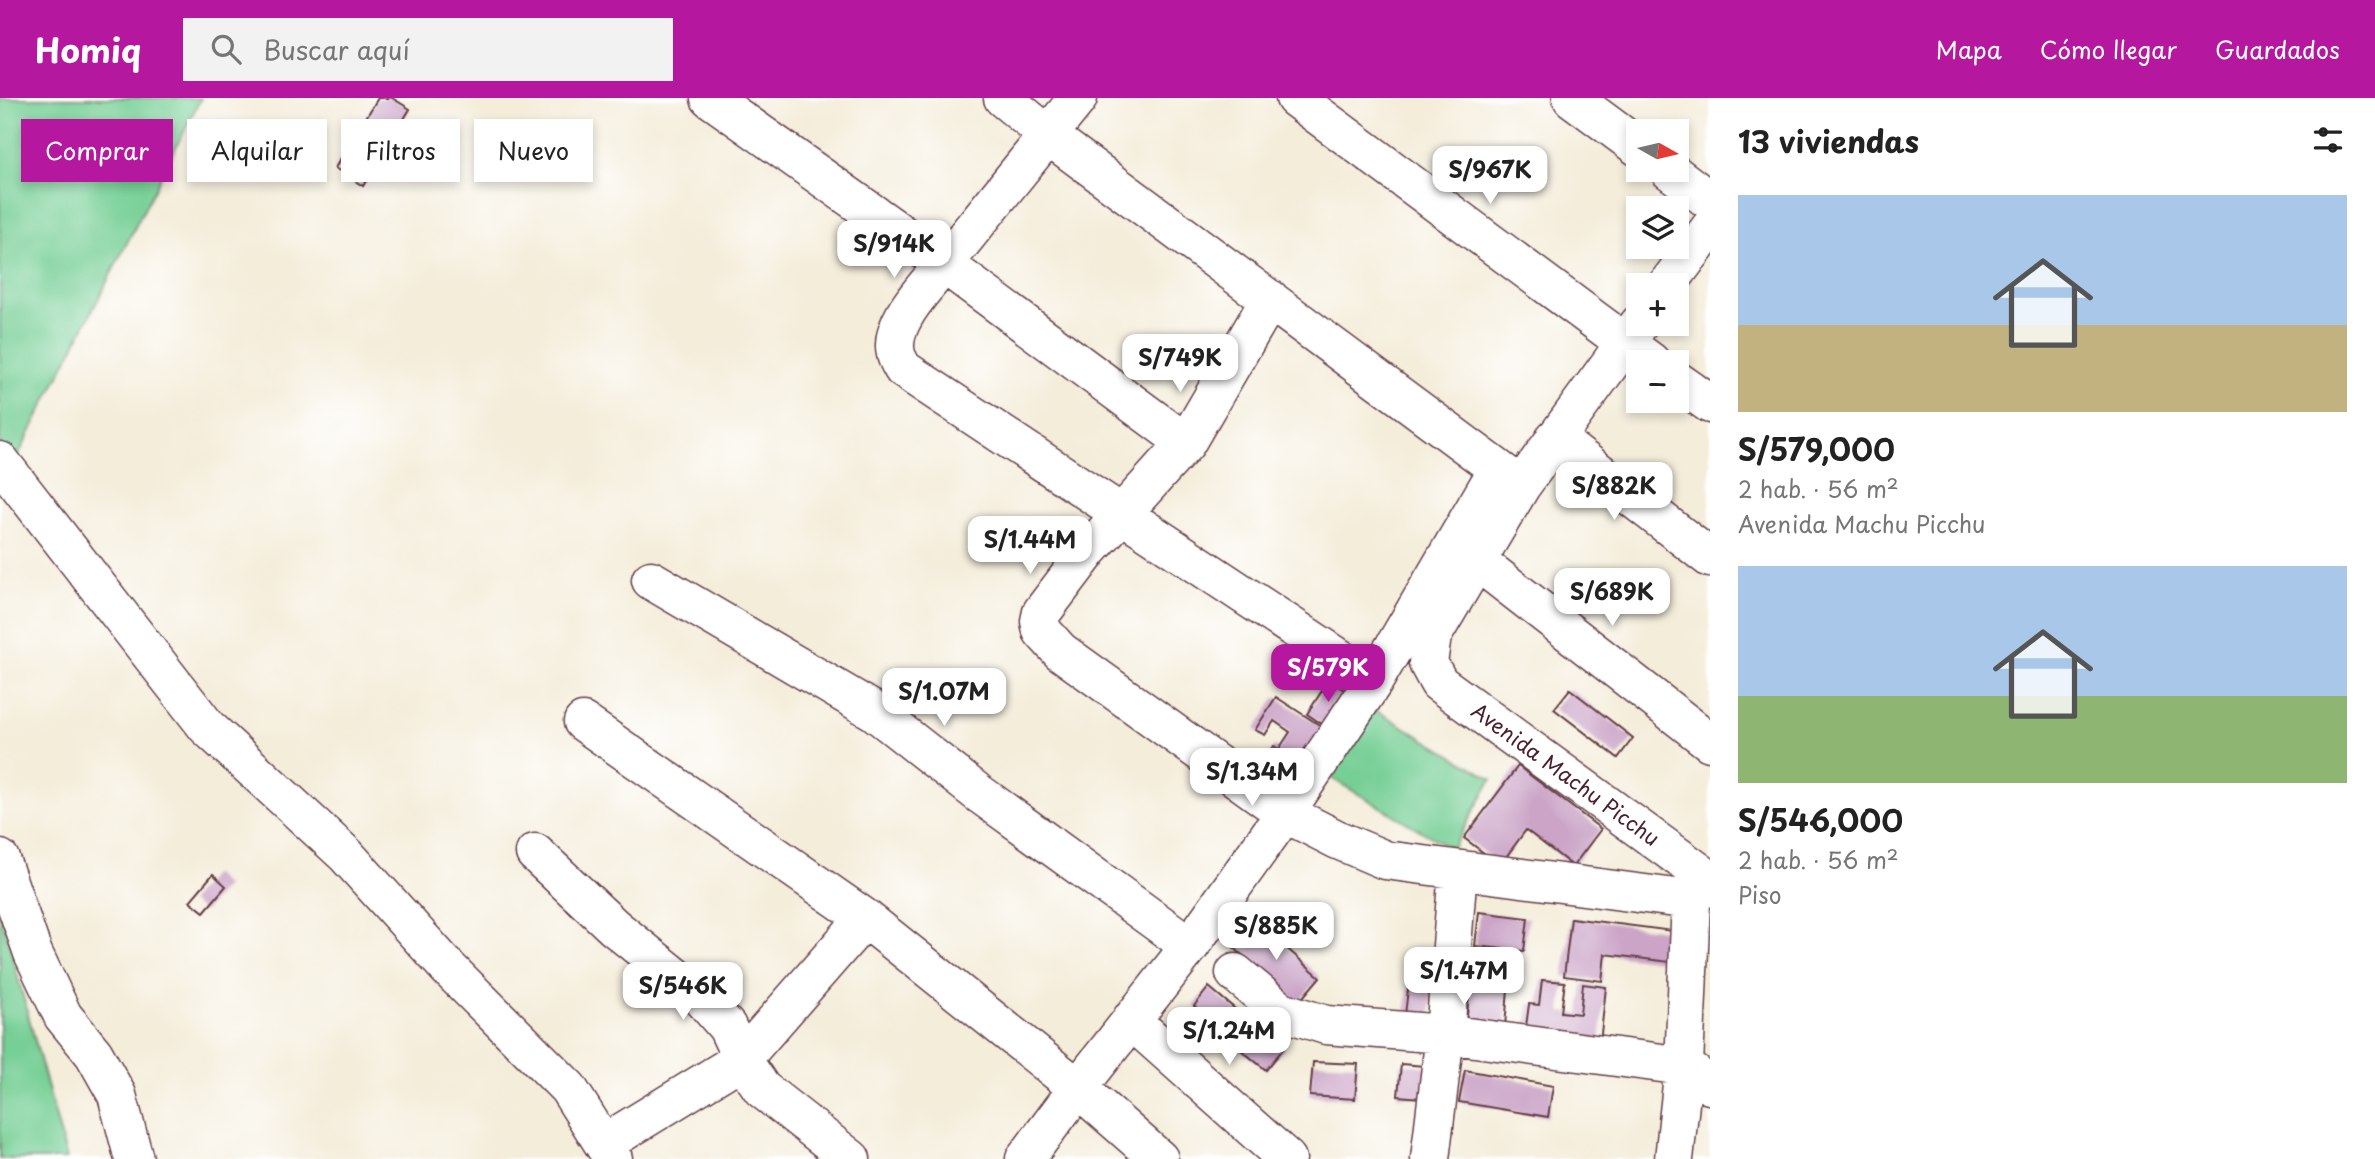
<!DOCTYPE html>
<html lang="es">
<meta charset="utf-8">
<style>
body{margin:0;font-family:"Playpen Sans",sans-serif;background:#f2f2f2;color:#222;height:100vh;display:flex;flex-direction:column;font-size:26px;white-space:nowrap}
*{box-sizing:border-box;margin:0}
p{font-size:23px;color:#767676}
.icon{flex:none;width:38px;height:38px;fill:none;stroke:currentColor;stroke-width:2;stroke-linecap:round;stroke-linejoin:round}
.map{position:relative;flex:1;overflow:hidden}
.drawer{display:flex;flex-direction:column;background:#fff;width:665px}
.drawer>*{flex:none}
.hud{position:absolute;left:21px;top:21px;width:665px;height:63px;display:flex;gap:14px}
.needle{width:46px;rotate:98deg}
.controls{position:absolute;left:1626px;top:21px;display:grid;gap:14px}
.controls a{display:grid;place-items:center;width:63px;height:63px;border-radius:0px;background:#fff;box-shadow:0 4px 10px #0003;font-size:35px}
.price{position:absolute;translate:-50% -60px;padding:0 16px;border-radius:14px;background:#fff;color:#222;font-size:23px;line-height:46px;filter:drop-shadow(0 2px 4px #0008)}
.price::after{content:'';position:absolute;left:50%;top:42px;width:21px;height:16px;margin-left:-10px;background:inherit;clip-path:polygon(0 0,100% 0,50% 100%)}
.price.selected{background:#b5179e;color:#fff}
ul{padding:0;list-style:none}
li{display:grid;align-content:center;gap:14px;height:371px;padding:0 28px}
li span{display:grid;place-items:center;height:217px;border-radius:0px;color:#555}
li>.icon{margin-inline-start:auto}
span .icon{width:126px;height:126px;fill:#fffc;stroke-width:1}
li b{font-size:30px}
h2{display:flex;justify-content:space-between;align-items:center;height:84px;padding:0 28px;font-size:30px}
.chip{padding:0 24px;border-radius:0px;background:#fff;box-shadow:0 4px 10px #0003;font-size:24px;line-height:63px}
.chip.selected{background:#b5179e;color:#fff}
header{display:flex;align-items:center;gap:42px;box-sizing:border-box;height:98px;padding:0 35px;background:#b5179e;color:#fff}
header strong{font-size:33px}
nav{display:flex;gap:38px;margin-inline-start:auto;font-size:24px}
.search{width:490px;height:63px;background:#f2f2f2;display:flex;align-items:center;gap:18px;box-sizing:border-box;padding:0 24px;border-radius:0px;color:#767676;font-size:26px}
main{display:flex;flex:1;min-height:0}
.map>svg:first-child{display:block}
.green{fill:#76cf95;stroke:#607760;stroke-width:2}
.building{fill:#cba4c7}
.lines{fill:none;stroke-linecap:round;stroke-linejoin:round}
.minor-casing{stroke:#643e45;stroke-width:41}
.minor{stroke:#fff;stroke-width:38}
.labels{text-anchor:middle;stroke-width:5;stroke-linejoin:round;paint-order:stroke}
.street-label{font-size:21px;fill:#4a1f2b;stroke:#fff}
</style>
<header>
<strong>Homiq</strong>
<div class="search"><svg class="icon" aria-label="search" viewBox="0 0 24 24"><circle cx="10" cy="10" r="6"/><path d="M15 15l6 6"/></svg>Buscar aquí</div>
<nav><a>Mapa</a><a>Cómo llegar</a><a>Guardados</a></nav>
</header>
<main>
<div class="map">
<svg width="1710" height="1061" viewBox="0 0 1710 1061">
<rect width="100%" height="100%" fill="#fff"/>
<filter id="ink" filterUnits="userSpaceOnUse"><feTurbulence type="fractalNoise" baseFrequency=".0143" numOctaves="2"/><feDisplacementMap in="SourceGraphic" scale="14" xChannelSelector="R" yChannelSelector="G"/><feConvolveMatrix kernelMatrix="1 2 1 2 8 2 1 2 1" color-interpolation-filters="sRGB"/></filter>
<filter id="wash" filterUnits="userSpaceOnUse"><feTurbulence type="fractalNoise" baseFrequency=".00686" numOctaves="4" result="noise"/><feDisplacementMap in="SourceGraphic" scale="28" xChannelSelector="R" yChannelSelector="G"/><feGaussianBlur stdDeviation="1.57" result="paint"/><feColorMatrix in="noise" values="0 0 0 0 0 0 0 0 0 0 0 0 0 0 0 0 0 1.4 0 .05"/><feComposite in="paint" operator="in"/></filter>
<g filter="url(#wash)">
<rect width="100%" height="100%" fill="#f4edda"/>
<path class="green" d="M0,0h201l-201,393z
M1372,610l120,71 -40,70 -121,-71z
M0,813l67,248h-67z"/>
<g id="blocks">
<path class="building" d="M378,0h14l18,11 -47,77 -28,-18z
M1329,582l21,14 -22,34 -21,-14z
M1570,591l63,49 -15,20 -64,-49z
M1276,599l51,33 -46,73 -22,-15 11,-18 -8,-5 12,-19 5,3 11,-17 -16,-11 -9,14 -10,-5z
M1518,668l83,63 -28,37 -47,-36 -26,35 -36,-27z
M213,776l13,12 -22,26 -14,-11z
M1479,814l49,6 -4,33 -49,-5z
M1571,820l110,14 -3,31 -73,-9 -3,27 -38,-5z
M1254,822l66,57 -22,26 -66,-57z
M1410,874l25,3 -5,43 -25,-3z
M1542,882l23,2 -4,30 19,2 3,-30 23,3 -6,56 -75,-9 4,-30 10,1z
M1470,888l38,3 -4,50 -39,-4z
M1209,889l32,27 -15,19 -32,-27z
M1247,921l37,29 -18,22 -36,-29z
M1313,964l45,2 -3,35 -45,-3z
M1401,966l35,3 -3,32 -35,-3z
M1465,972l88,16 -5,31 -89,-15z"/>
</g>
</g>
<g filter="url(#ink)">
<use href="#blocks" fill-opacity="0" stroke="#643e45" stroke-width="2"/>
<g class="lines">
<g class="minor-casing">
<path id="minor" d="M710,0l234,166 134,-166
M1003,0l46,38 468,347
M1295,0l356,264
M1572,0l66,49
M1669,72l41,31
M1667,187l43,-57
M1270,201l-84,144 -97,107 -47,62 -2,9 2,10 18,20 225,162 53,27 47,20 306,40
M1639,226l-118,162 -89,150 -4,27 11,20 271,197
M1676,282l34,24
M1555,340l155,120
M1186,345l-242,-179c-17,22 -56,59 -48,90 1,5 5,11 7,15l471,312
M0,363l207,266 139,128 102,113 120,120 45,71
M1477,463l233,181
M651,482l223,131 103,81 213,154
M583,624l282,196 213,170 81,71
M535,755l79,74 87,70 26,30 15,32 20,30 89,70
M0,761l33,94 30,63 31,38 23,41 17,64
M1235,875l46,38 45,14 119,9 239,32 26,19
M1131,922l156,139
M605,1045l137,-84 123,-141
M1025,1061l53,-71 112,-142 95,-133 89,-132 124,-212
M1430,1061l15,-125 13,-164
M1674,1061l10,-93 7,-166 17,-19"/>
</g>
<use href="#minor" class="minor"/>
</g>
</g>
<g class="labels">
<g class="street-label">
<text transform="translate(1565 677) rotate(36)" y="7">Avenida Machu Picchu</text>
</g>
</g>
</svg>
<div class="controls">
<a><svg class="needle" viewBox="-14 -14 28 28"><path d="M0-13l5 13h-10z" fill="#e53935"/><path d="M0 13l5-13h-10z" fill="#767676"/></svg></a>
<a><svg class="icon" aria-label="layers" viewBox="0 0 24 24"><path d="M12 4l9 5-9 5-9-5zM3 14l9 5 9-5"/></svg></a>
<a>+</a>
<a>−</a>
</div>
<b class="price" style="left:1490px;top:108px">S/967K</b>
<b class="price" style="left:894px;top:182px">S/914K</b>
<b class="price" style="left:1180px;top:296px">S/749K</b>
<b class="price" style="left:1614px;top:424px">S/882K</b>
<b class="price" style="left:1030px;top:478px">S/1.44M</b>
<b class="price" style="left:1612px;top:530px">S/689K</b>
<b class="price selected" style="left:1328px;top:606px">S/579K</b>
<b class="price" style="left:944px;top:630px">S/1.07M</b>
<b class="price" style="left:1252px;top:710px">S/1.34M</b>
<b class="price" style="left:1276px;top:864px">S/885K</b>
<b class="price" style="left:1464px;top:909px">S/1.47M</b>
<b class="price" style="left:683px;top:924px">S/546K</b>
<b class="price" style="left:1229px;top:969px">S/1.24M</b>
<div class="hud">
<a class="chip selected">Comprar</a>
<a class="chip">Alquilar</a>
<a class="chip">Filtros</a>
<a class="chip">Nuevo</a>
</div>
</div>
<section class="drawer">
<h2>13 viviendas<svg class="icon" aria-label="filters" viewBox="0 0 24 24"><path d="M4 7h16M4 17h16"/><circle cx="9" cy="7" r="2"/><circle cx="15" cy="17" r="2"/></svg></h2>
<ul>
<li><span style="background:linear-gradient(#a9c7e8 60%,#c2b280 0)"><svg class="icon" aria-label="home" viewBox="0 0 24 24"><path d="M3 11l9-7 9 7M6 9v11h12V9"/></svg></span><div><b>S/579,000</b><p>2 hab. · 56 m²</p><p>Avenida Machu Picchu</p></div></li>
<li><span style="background:linear-gradient(#a9c7e8 60%,#8fb573 0)"><svg class="icon" aria-label="home" viewBox="0 0 24 24"><path d="M3 11l9-7 9 7M6 9v11h12V9"/></svg></span><div><b>S/546,000</b><p>2 hab. · 56 m²</p><p>Piso</p></div></li>
</ul>
</section>
</main>
